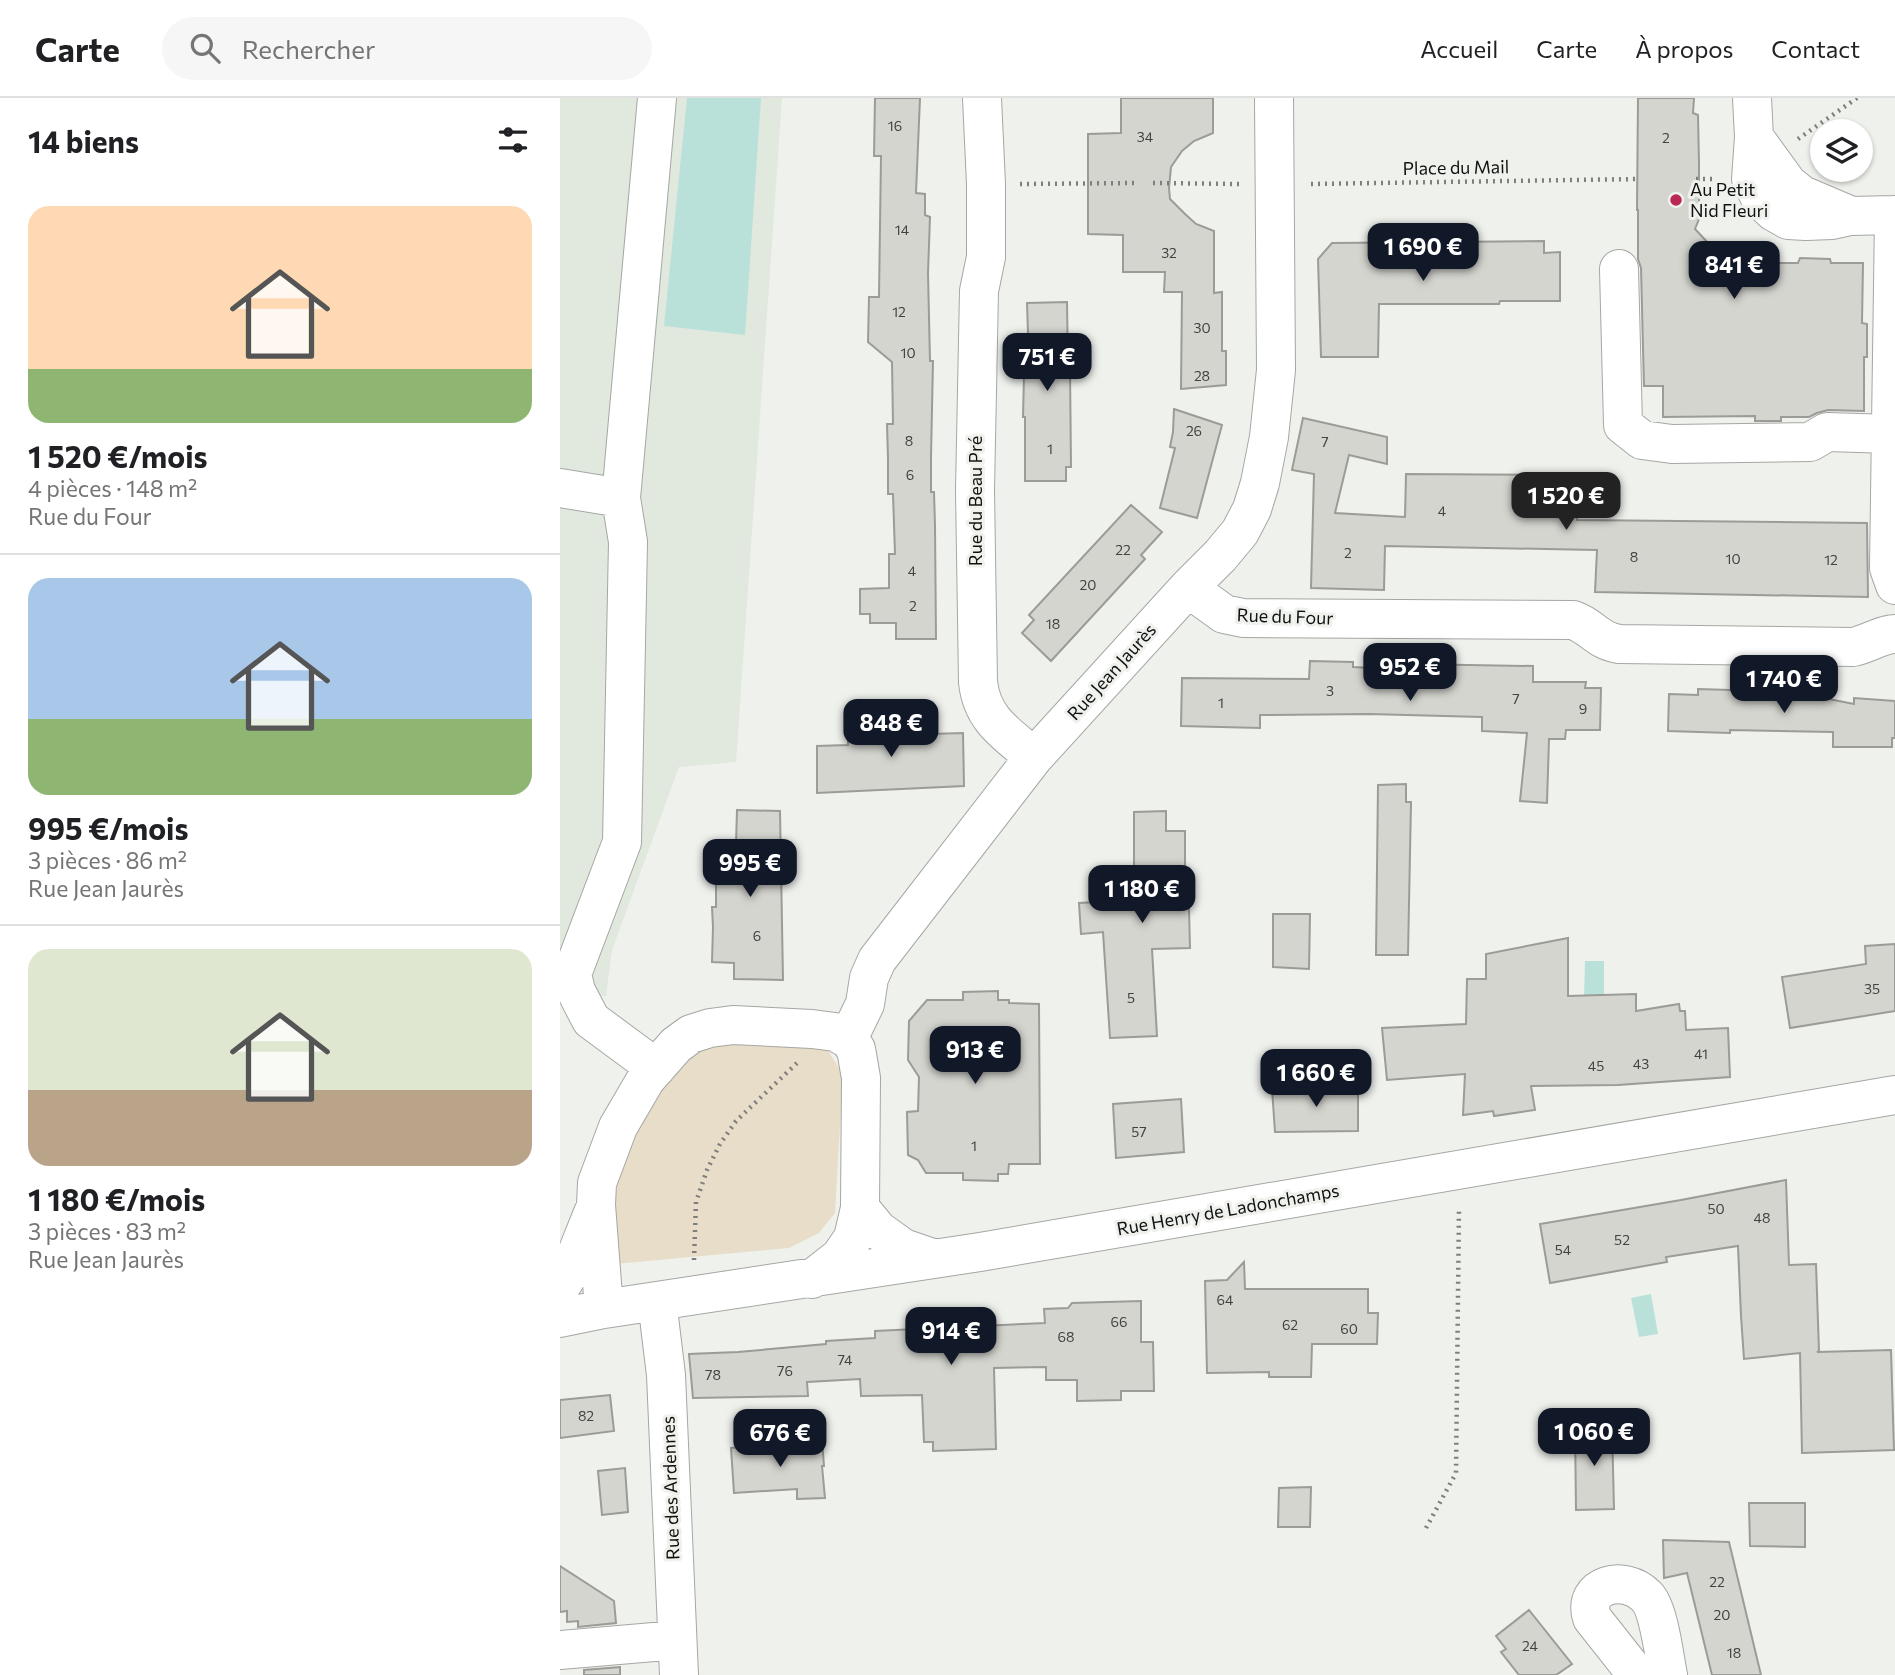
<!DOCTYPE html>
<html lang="fr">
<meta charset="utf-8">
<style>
body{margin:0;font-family:Commissioner,sans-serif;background:#f6f6f6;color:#202124;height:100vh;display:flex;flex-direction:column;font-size:26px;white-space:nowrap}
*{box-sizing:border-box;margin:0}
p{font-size:23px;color:#757577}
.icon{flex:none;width:38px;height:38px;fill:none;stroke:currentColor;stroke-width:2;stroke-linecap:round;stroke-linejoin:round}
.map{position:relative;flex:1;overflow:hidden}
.details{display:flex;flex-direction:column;background:#fff;width:560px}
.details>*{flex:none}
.controls{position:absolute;left:1250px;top:21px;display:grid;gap:14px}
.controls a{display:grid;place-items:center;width:63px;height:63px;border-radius:50%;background:#fff;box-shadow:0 2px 5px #0004;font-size:35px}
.price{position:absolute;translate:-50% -60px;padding:0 16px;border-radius:14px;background:#111827;color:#fff;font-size:23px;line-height:46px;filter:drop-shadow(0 2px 4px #0008)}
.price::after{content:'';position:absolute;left:50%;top:42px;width:21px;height:16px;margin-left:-10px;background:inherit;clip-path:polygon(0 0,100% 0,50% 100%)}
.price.selected{background:#222;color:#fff}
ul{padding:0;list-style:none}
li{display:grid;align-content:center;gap:14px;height:371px;padding:0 28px}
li+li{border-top:2px solid #e0e0e0}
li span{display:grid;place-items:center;height:217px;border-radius:21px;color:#555}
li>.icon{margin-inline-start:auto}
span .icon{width:126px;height:126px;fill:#fffc;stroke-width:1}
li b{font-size:30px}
h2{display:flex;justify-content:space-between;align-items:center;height:84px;padding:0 28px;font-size:30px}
header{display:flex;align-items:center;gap:42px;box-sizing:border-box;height:98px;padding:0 35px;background:#fff;border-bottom:2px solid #e0e0e0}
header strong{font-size:33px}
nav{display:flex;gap:38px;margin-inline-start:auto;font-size:24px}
.search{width:490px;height:63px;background:#f6f6f6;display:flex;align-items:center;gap:18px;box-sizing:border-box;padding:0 24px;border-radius:38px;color:#757577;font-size:26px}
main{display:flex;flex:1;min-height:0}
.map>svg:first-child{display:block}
.built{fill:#e1e8dd}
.green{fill:#e8ddc9}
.water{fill:#b9e1d9}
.building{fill:#d5d5d0;stroke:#9b9b97;stroke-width:2}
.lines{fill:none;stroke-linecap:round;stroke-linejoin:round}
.minor-casing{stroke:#a5a7a3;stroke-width:40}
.path{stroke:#7e7f7c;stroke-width:4.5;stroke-dasharray:2 5;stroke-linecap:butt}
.minor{stroke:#fff;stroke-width:38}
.poi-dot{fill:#b92953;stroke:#eff1ed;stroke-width:2.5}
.labels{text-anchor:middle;stroke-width:6;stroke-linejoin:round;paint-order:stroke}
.number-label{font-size:14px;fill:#424340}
.street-label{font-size:18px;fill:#111210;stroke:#eff1ed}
.poi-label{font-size:18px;fill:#111210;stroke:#eff1ed;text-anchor:start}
</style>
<header>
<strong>Carte</strong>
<div class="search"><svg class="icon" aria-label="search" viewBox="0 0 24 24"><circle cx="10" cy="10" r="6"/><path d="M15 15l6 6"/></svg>Rechercher</div>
<nav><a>Accueil</a><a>Carte</a><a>À propos</a><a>Contact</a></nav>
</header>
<main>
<section class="details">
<h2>14 biens<svg class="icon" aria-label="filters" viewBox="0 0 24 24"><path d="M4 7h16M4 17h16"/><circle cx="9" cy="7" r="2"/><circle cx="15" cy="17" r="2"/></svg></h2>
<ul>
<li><span style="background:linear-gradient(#ffd9b3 75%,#8fb573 0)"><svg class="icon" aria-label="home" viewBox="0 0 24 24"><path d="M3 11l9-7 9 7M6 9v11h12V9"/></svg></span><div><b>1 520 €/mois</b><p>4 pièces · 148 m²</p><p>Rue du Four</p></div></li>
<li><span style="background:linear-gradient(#a9c7e8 65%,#8fb573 0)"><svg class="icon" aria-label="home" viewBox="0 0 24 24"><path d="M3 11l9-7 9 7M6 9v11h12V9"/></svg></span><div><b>995 €/mois</b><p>3 pièces · 86 m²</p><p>Rue Jean Jaurès</p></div></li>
<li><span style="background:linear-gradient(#dfe7d0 65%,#b9a48a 0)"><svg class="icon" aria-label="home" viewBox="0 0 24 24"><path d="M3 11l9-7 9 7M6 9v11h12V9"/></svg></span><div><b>1 180 €/mois</b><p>3 pièces · 83 m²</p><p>Rue Jean Jaurès</p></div></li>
</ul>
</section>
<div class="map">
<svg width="1335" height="1577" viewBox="0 0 1335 1577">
<rect width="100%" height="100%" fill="#eff1ed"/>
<path class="built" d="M0,0h222l-46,664 -57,5 -67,183 -6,46 -46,-2z"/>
<path class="green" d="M152,944l111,1 20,31 -8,139 -16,20 -30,15 -174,16 -5,-93 44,-92z"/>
<path class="water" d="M127,0h74l-16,237 -81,-9z
M1025,863h19v39h-20z
M1091,1196l7,40 -19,3 -8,-39z"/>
<path class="building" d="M315,0h45l-4,95 9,1v21l5,2 -2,56 2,88h3l-2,96v35h3l1,33 1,114h-40v-16h-26v-9h-10v-25l29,-1v-34h6l-2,-60h-5v-36l-1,-34h6l-1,-62 -24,-20 1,-45h10l2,-141h-7z
M561,0h92v35l-19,8 -12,10 -11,16 -2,21 1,11 15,15 11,10 18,7v62l8,-1v59h4v34l-45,4 1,-97h-18l1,-20h-42v-37l-35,-1v-100l33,-1z
M1078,0h56l-1,15 5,2 1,48v56l-4,10 16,17 20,17h67l2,-5 30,1 1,4h32l-1,60 5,1v33h-3v54l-36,-1 -11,3 -8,4h-28v4h-26v-5l-92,1v-31h-19l-3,-118 -3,-9v-49h-1z
M984,143v12l16,-1v49h-60l-1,3h-120l-1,53h-57l-3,-98 14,-16z
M507,204l1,66h2l1,99h-5v14h-41v-64h-2l2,-83h3l-1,-31z
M614,311l48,16 -25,93 -37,-10 15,-60 -5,-1 3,-15z
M743,320l84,19v27l-38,-9 -14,58 70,4 1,-43 172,1 -1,45 290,3 1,74 -273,-5 2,-42 -51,-1 -161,-3 -1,44 -73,-2 3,-114 -22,-4z
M571,407l31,27 -21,23 4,4 -94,102 -29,-28 12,-13 -5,-5z
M750,563l43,1v5l57,3v-6l123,2v16h53l-1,6h16l-1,42h-34l-1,9h-16l-2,64 -27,-2 7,-68 -45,-2v-14l-113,-3 -109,1v13l-79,-2 1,-48 127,1z
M1171,586l36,2 1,6 31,1 55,11v-6l41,3v37h-3v9h-59v-15l-103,-2v3l-62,-2 1,-37 29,1v-6l33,1z
M302,623l68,1 -1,12 34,-1 1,53 -147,7v-47l31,-1v-20l14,-1z
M846,686v18h5l-3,153h-32l2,-170z
M177,712l43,1 3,169 -49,-1v-16l-22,-1 1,-35 -1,-20h4v-64l20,1z
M606,713v20h19v78h4l1,39 -38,1 5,87 -47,2 -7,-106 -22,2 -2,-31 55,-3v-88z
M713,816h37l-1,55 -36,-2z
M1008,840v58l68,-2v17l43,-7 1,7h5l1,19 42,-2 2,49 -112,8 -87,1 4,24 -41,6 -1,-5 -30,4 2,-41 -78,6 -5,-52 84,-4 1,-45h19v-25z
M1335,846v67l-105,17 -8,-51 84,-13 -1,-18z
M438,893v9h11v3l30,1 1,160h-31l-1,10h-10v7l-35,-1v-7h-37l-8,-13 -10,-5 -1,-43 11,-1 1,-34 -11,-17 1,-39 18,-21h36v-8z
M798,987v46l-83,1 -3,-43z
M621,1001l3,53 -68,6 -3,-54z
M1226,1082l3,85 27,-1 3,87 -2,1 74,-2 3,100 -92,3 -2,-100 -56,6 -3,-43 -3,-70 -72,11 1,5 -117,21 -10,-59 141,-24z
M684,1164l1,27h123v24h10l-1,31h-65l-1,33h-42v-5l-62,1 -2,-92 22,-1z
M581,1203v41h12l1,49h-33v9l-44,1v-21h-31v-13l-52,1 2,81 -63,2v-9h-9l-2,-47 -61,1 -1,-17 -53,3 1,14 -115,2 -4,-44 49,-2 88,-8v-3l49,-3v-7l170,-8 -1,-14 24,-1 4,-5z
M50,1297l4,36 -54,7v-38z
M1015,1329h37l2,82 -38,1z
M262,1342l2,26h-2l3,32 -28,1v-10l-63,4 -3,-45z
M65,1370l3,44 -26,3 -4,-44z
M751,1389l-1,40h-32l1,-39z
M1189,1405h56v44l-55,-1z
M1103,1442l66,2 32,133h-49l-25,-102 -23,5z
M0,1468l54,35 2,22 -38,4v-6l-11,1v-11l-7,1z
M969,1512l43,54 -16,11h-37l-18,-23 5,-3 -10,-13z
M60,1569v8h-36v-5z"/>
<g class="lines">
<g class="minor-casing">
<path id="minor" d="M422,0l4,86v73l-7,34 -4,199 3,192c4,38 29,52 56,75
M1192,0l2,39 -3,42 10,21 13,12 14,8 18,1 26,-1 18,-4 45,-1
M1194,39l34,47 14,11 47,20
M1334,117l-5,353 6,17
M1059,171l4,156 19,15 30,4 138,-2 17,-10 64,2
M0,390l61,10
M628,490l36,26 19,4 330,2c20,7 23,20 46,24l234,3c15,-3 29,-13 42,-13
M288,941l17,-35 4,-26 8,-18 157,-203 154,-169 32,-32 20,-24 12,-23 8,-26 9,-46 7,-67 -2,-272
M96,970l-65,-48 -15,-29 -4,-17 50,-132 6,-300 -7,-44 36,-400
M300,1110l18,22 25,18 29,10
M0,1190l9,-15 24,-60
M97,1203l9,74 13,300
M44,1211l-8,-104 1,-22 21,-56 28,-48 30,-34 15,-11 19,-6 23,-3 79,4 23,3 13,7 8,10 5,29 -1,130 -7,30 -13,19 -28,22
M0,1220l44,-9 376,-57 915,-157
M0,1552l117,-10
M1077,1577l-45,-57c-11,-34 33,-44 54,-22 13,12 18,60 22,79"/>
</g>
<path class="path" d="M1238,41l59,-41
M1136,81h20
M593,85l86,1
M460,86l115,-1
M751,86l326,-5
M134,1162l2,-58 11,-32 13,-26 16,-23 61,-58
M866,1430l30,-55 3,-266"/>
<use href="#minor" class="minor"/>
</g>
<circle class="poi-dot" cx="1116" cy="102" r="7"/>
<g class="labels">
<g class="number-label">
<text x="335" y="33">16</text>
<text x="585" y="44">34</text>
<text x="1106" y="45">2</text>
<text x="342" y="137">14</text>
<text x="609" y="160">32</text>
<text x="339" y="219">12</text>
<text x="642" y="235">30</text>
<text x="348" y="260">10</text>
<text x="642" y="283">28</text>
<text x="634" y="338">26</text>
<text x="349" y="348">8</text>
<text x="765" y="349">7</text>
<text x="490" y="356">1</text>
<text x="350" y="382">6</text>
<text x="882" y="418">4</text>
<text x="563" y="457">22</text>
<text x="788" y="460">2</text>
<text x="1074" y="464">8</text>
<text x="1173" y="466">10</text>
<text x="1271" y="467">12</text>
<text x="352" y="478">4</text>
<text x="528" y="492">20</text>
<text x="353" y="513">2</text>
<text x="493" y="531">18</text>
<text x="770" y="598">3</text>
<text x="956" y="606">7</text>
<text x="661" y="610">1</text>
<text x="1023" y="616">9</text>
<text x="197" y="843">6</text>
<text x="1312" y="896">35</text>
<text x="571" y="905">5</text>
<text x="1141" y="961">41</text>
<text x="1081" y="971">43</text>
<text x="1036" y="973">45</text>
<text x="579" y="1039">57</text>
<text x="414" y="1053">1</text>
<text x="1156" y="1116">50</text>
<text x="1202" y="1125">48</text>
<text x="1062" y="1147">52</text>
<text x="1003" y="1157">54</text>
<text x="665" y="1207">64</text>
<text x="559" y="1229">66</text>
<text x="730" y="1232">62</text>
<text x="789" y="1236">60</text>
<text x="506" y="1244">68</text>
<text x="285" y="1267">74</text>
<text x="225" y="1278">76</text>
<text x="153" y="1282">78</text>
<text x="26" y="1323">82</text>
<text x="1157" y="1489">22</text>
<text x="1162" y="1522">20</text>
<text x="970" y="1553">24</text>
<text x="1174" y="1560">18</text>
</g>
<g class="street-label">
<text transform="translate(896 70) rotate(-1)" y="6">Place du Mail</text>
<text transform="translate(416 403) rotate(-90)" y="6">Rue du Beau Pré</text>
<text transform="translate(725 519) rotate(2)" y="6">Rue du Four</text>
<text transform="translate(552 574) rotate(-48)" y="6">Rue Jean Jaurès</text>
<text transform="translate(668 1112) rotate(-10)" y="6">Rue Henry de Ladonchamps</text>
<text transform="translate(111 1390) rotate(-92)" y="6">Rue des Ardennes</text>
</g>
<g class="poi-label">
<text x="1130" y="98">Au Petit<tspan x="1130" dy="21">Nid Fleuri</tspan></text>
</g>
</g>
</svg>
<div class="controls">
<a><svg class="icon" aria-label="layers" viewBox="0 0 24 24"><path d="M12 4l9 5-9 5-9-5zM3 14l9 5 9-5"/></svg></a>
</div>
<b class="price" style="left:863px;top:185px">1 690 €</b>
<b class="price" style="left:1174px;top:203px">841 €</b>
<b class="price" style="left:487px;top:295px">751 €</b>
<b class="price selected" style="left:1006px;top:434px">1 520 €</b>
<b class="price" style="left:850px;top:605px">952 €</b>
<b class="price" style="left:1224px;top:617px">1 740 €</b>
<b class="price" style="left:331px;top:661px">848 €</b>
<b class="price" style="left:190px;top:801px">995 €</b>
<b class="price" style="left:582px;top:827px">1 180 €</b>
<b class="price" style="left:415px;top:988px">913 €</b>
<b class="price" style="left:756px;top:1011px">1 660 €</b>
<b class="price" style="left:391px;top:1269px">914 €</b>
<b class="price" style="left:1034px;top:1370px">1 060 €</b>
<b class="price" style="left:220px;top:1371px">676 €</b>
</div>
</main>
